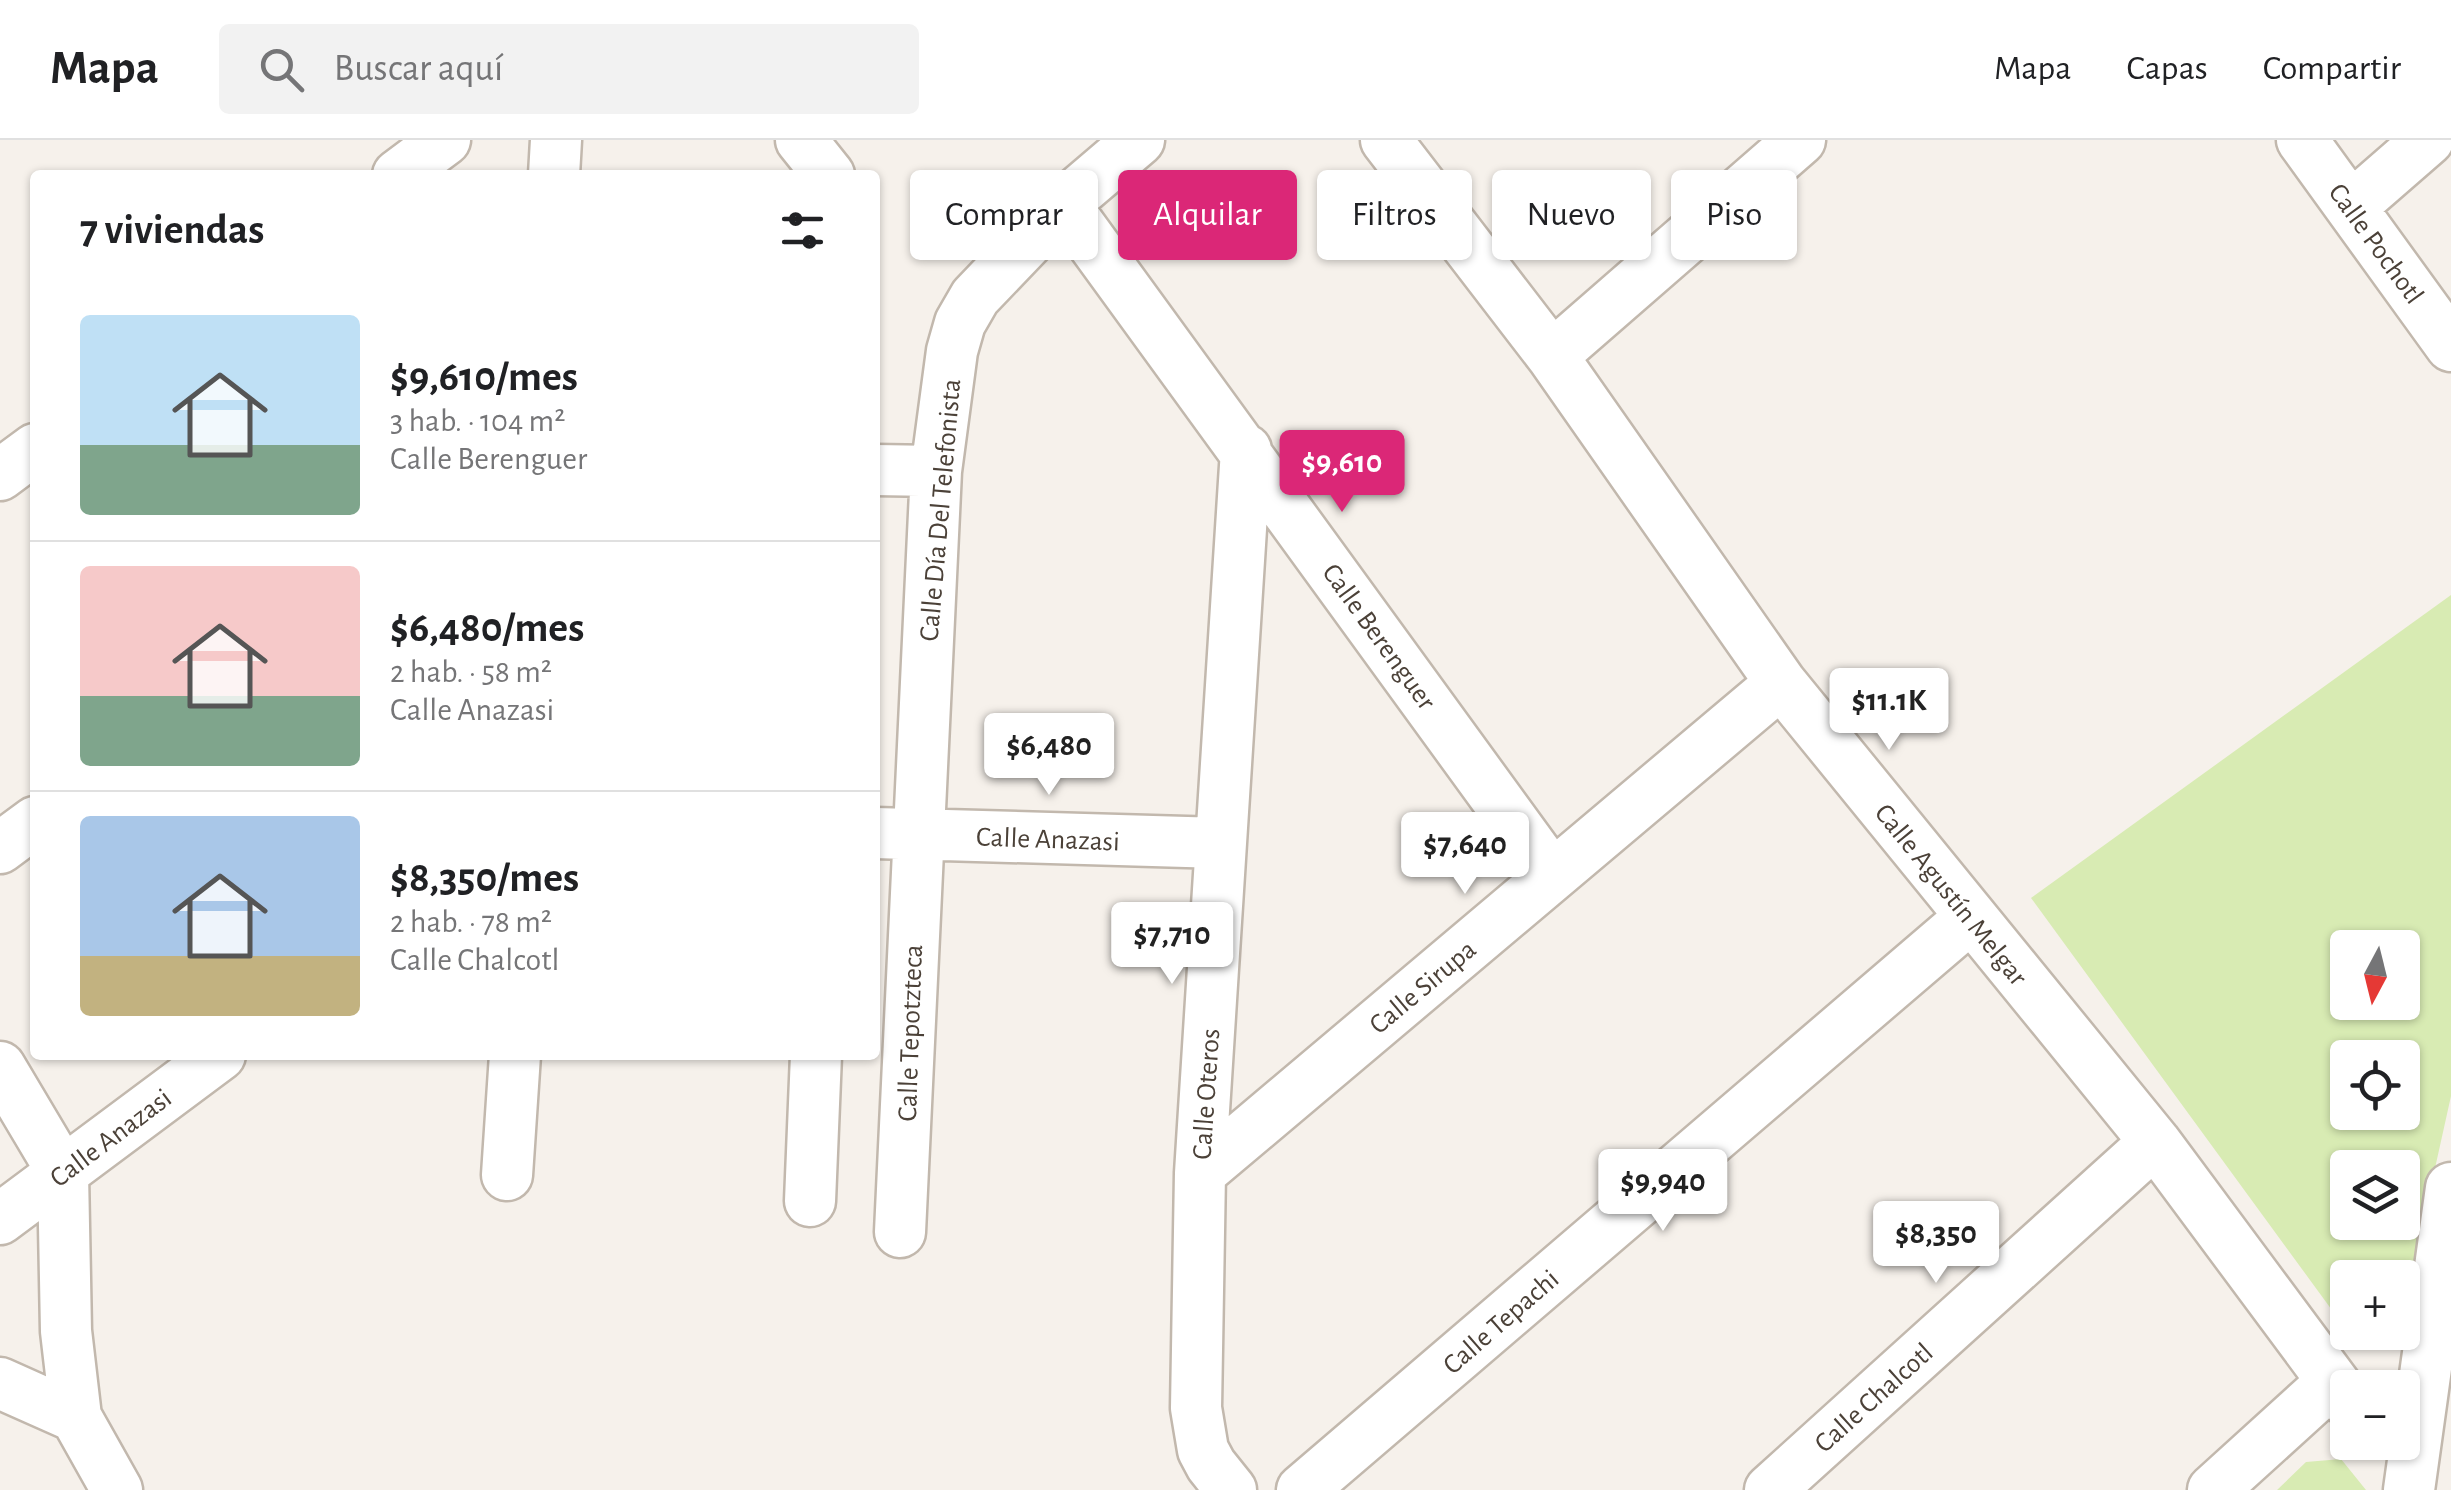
<!DOCTYPE html>
<html lang="es">
<meta charset="utf-8">
<style>
body{margin:0;font-family:"Alegreya Sans",sans-serif;background:#f2f2f2;color:#202124;height:100vh;display:flex;flex-direction:column;font-size:38px;white-space:nowrap}
*{box-sizing:border-box;margin:0}
p{font-size:32px;color:#757577}
.icon{flex:none;width:55px;height:55px;fill:none;stroke:currentColor;stroke-width:2;stroke-linecap:round;stroke-linejoin:round}
.map{position:relative;flex:1;overflow:hidden}
.details{position:absolute;left:30px;top:30px;width:850px;height:890px;display:flex;flex-direction:column;background:#fff;border-radius:10px;box-shadow:0 2px 8px #0004}
.details>*{flex:none}
.guide{position:absolute;left:910px;top:30px;width:950px;height:90px;display:flex;gap:20px}
.needle{width:65px;rotate:187deg}
.controls{position:absolute;left:2330px;top:790px;display:grid;gap:20px}
.controls a{display:grid;place-items:center;width:90px;height:90px;border-radius:10px;background:#fff;box-shadow:0 2px 8px #0004;font-size:50px}
.price{position:absolute;translate:-50% -85px;padding:0 22px;border-radius:10px;background:#fff;color:#222;font-size:32px;line-height:65px;filter:drop-shadow(0 2px 5px #0008)}
.price::after{content:'';position:absolute;left:50%;top:60px;width:30px;height:22px;margin-left:-15px;background:inherit;clip-path:polygon(0 0,100% 0,50% 100%)}
.price.on{background:#db2777;color:#fff}
ul{padding:0;list-style:none}
li{display:flex;align-items:center;gap:30px;height:250px;padding:0 50px}
li+li{border-top:2px solid #e0e0e0}
li span{display:grid;place-items:center;flex:none;width:280px;height:200px;border-radius:10px;color:#555}
li>.icon{margin-inline-start:auto}
span .icon{width:120px;height:120px;fill:#fffc;stroke-width:1}
li b{font-size:42px}
h2{display:flex;justify-content:space-between;align-items:center;height:120px;padding:0 50px;font-size:42px}
.pill{padding:0 35px;border-radius:10px;background:#fff;box-shadow:0 2px 8px #0004;font-size:35px;line-height:90px}
.pill.on{background:#db2777;color:#fff}
header{display:flex;align-items:center;gap:60px;box-sizing:border-box;height:140px;padding:0 50px;background:#fff;border-bottom:2px solid #e0e0e0}
header strong{font-size:48px}
nav{display:flex;gap:55px;margin-inline-start:auto;font-size:35px}
.search{width:700px;height:90px;background:#f2f2f2;display:flex;align-items:center;gap:25px;box-sizing:border-box;padding:0 35px;border-radius:10px;color:#757577;font-size:38px}
.map>svg:first-child{display:block}
.green{fill:#d8ebb3;fill-rule:evenodd}
.lines{fill:none;stroke-linecap:round;stroke-linejoin:round}
.minor-casing{stroke:#c2b8ad;stroke-width:55}
.minor{stroke:#fff;stroke-width:50}
.labels{text-anchor:middle;stroke-width:9;stroke-linejoin:round;paint-order:stroke}
.street-label{font-size:28px;fill:#4b4138;stroke:#fff}
</style>
<header>
<strong>Mapa</strong>
<div class="search"><svg class="icon" aria-label="search" viewBox="0 0 24 24"><circle cx="10" cy="10" r="6"/><path d="M15 15l6 6"/></svg>Buscar aquí</div>
<nav><a>Mapa</a><a>Capas</a><a>Compartir</a></nav>
</header>
<div class="map">
<svg width="2451" height="1350" viewBox="0 0 2451 1350">
<rect width="100%" height="100%" fill="#f6f1eb"/>
<path class="green" d="M2451,455v501l-39,176 -9,8 -1,-2h-54l-3,50 -314,-430zM2348,808h54v54h-54zM2348,918h54v54h-54zM2348,1028h54v54h-54z
M2341,1319l25,31h-89l29,-28z"/>
<g class="lines">
<g class="minor-casing">
<path id="minor" d="M801,0l28,35
M1386,0l166,216 229,327 374,459 193,260
M2302,0l149,206
M398,35l47,-35
M554,35l2,-35
M1064,64l488,671
M2351,67l77,-67
M1552,216l248,-216
M875,330l61,1
M0,335l35,-26
M875,693l346,10
M0,708l35,-26
M0,927l63,106 3,158 10,86
M1200,1033l581,-490
M507,1035l8,-120
M810,1061l6,-146
M0,1079l220,-164
M900,1092l36,-761 16,-120 8,-28 15,-26 89,-93 75,-64
M0,1243l76,34 41,73
M1231,1350l-20,-25 -8,-15 -7,-42 4,-235 46,-723
M1302,1350l669,-573
M1770,1350l385,-348
M2213,1350l119,-108
M2409,1350l42,-302"/>
</g>
<use href="#minor" class="minor"/>
</g>
<g class="labels">
<g class="street-label">
<text transform="translate(2377 103) rotate(54)" y="10">Calle Pochotl</text>
<text transform="translate(939 370) rotate(-85)" y="10">Calle Día Del Telefonista</text>
<text transform="translate(1380 496) rotate(54)" y="10">Calle Berenguer</text>
<text transform="translate(1048 698) rotate(2)" y="10">Calle Anazasi</text>
<text transform="translate(1952 754) rotate(51)" y="10">Calle Agustín Melgar</text>
<text transform="translate(1422 846) rotate(-40)" y="10">Calle Sirupa</text>
<text transform="translate(909 893) rotate(-88)" y="10">Calle Tepotzteca</text>
<text transform="translate(1205 954) rotate(-86)" y="10">Calle Oteros</text>
<text transform="translate(110 997) rotate(-37)" y="10">Calle Anazasi</text>
<text transform="translate(1500 1181) rotate(-41)" y="10">Calle Tepachi</text>
<text transform="translate(1873 1257) rotate(-42)" y="10">Calle Chalcotl</text>
</g>
</g>
</svg>
<div class="controls">
<a><svg class="needle" viewBox="-14 -14 28 28"><path d="M0-13l5 13h-10z" fill="#e53935"/><path d="M0 13l5-13h-10z" fill="#757577"/></svg></a>
<a><svg class="icon" aria-label="locate" viewBox="0 0 24 24"><circle cx="12" cy="12" r="6"/><path d="M12 2v4M12 18v4M2 12h4M18 12h4"/></svg></a>
<a><svg class="icon" aria-label="layers" viewBox="0 0 24 24"><path d="M12 4l9 5-9 5-9-5zM3 14l9 5 9-5"/></svg></a>
<a>+</a>
<a>−</a>
</div>
<b class="price on" style="left:1342px;top:375px">$9,610</b>
<b class="price" style="left:1889px;top:613px">$11.1K</b>
<b class="price" style="left:1049px;top:658px">$6,480</b>
<b class="price" style="left:1465px;top:757px">$7,640</b>
<b class="price" style="left:1172px;top:847px">$7,710</b>
<b class="price" style="left:1663px;top:1094px">$9,940</b>
<b class="price" style="left:1936px;top:1146px">$8,350</b>
<div class="guide">
<a class="pill">Comprar</a>
<a class="pill on">Alquilar</a>
<a class="pill">Filtros</a>
<a class="pill">Nuevo</a>
<a class="pill">Piso</a>
</div>
<section class="details">
<h2>7 viviendas<svg class="icon" aria-label="filters" viewBox="0 0 24 24"><path d="M4 7h16M4 17h16"/><circle cx="9" cy="7" r="2"/><circle cx="15" cy="17" r="2"/></svg></h2>
<ul>
<li><span style="background:linear-gradient(#bfe0f5 65%,#7fa58c 0)"><svg class="icon" aria-label="home" viewBox="0 0 24 24"><path d="M3 11l9-7 9 7M6 9v11h12V9"/></svg></span><div><b>$9,610/mes</b><p>3 hab. · 104 m²</p><p>Calle Berenguer</p></div></li>
<li><span style="background:linear-gradient(#f6c9c9 65%,#7fa58c 0)"><svg class="icon" aria-label="home" viewBox="0 0 24 24"><path d="M3 11l9-7 9 7M6 9v11h12V9"/></svg></span><div><b>$6,480/mes</b><p>2 hab. · 58 m²</p><p>Calle Anazasi</p></div></li>
<li><span style="background:linear-gradient(#a9c7e8 70%,#c2b280 0)"><svg class="icon" aria-label="home" viewBox="0 0 24 24"><path d="M3 11l9-7 9 7M6 9v11h12V9"/></svg></span><div><b>$8,350/mes</b><p>2 hab. · 78 m²</p><p>Calle Chalcotl</p></div></li>
</ul>
</section>
</div>
